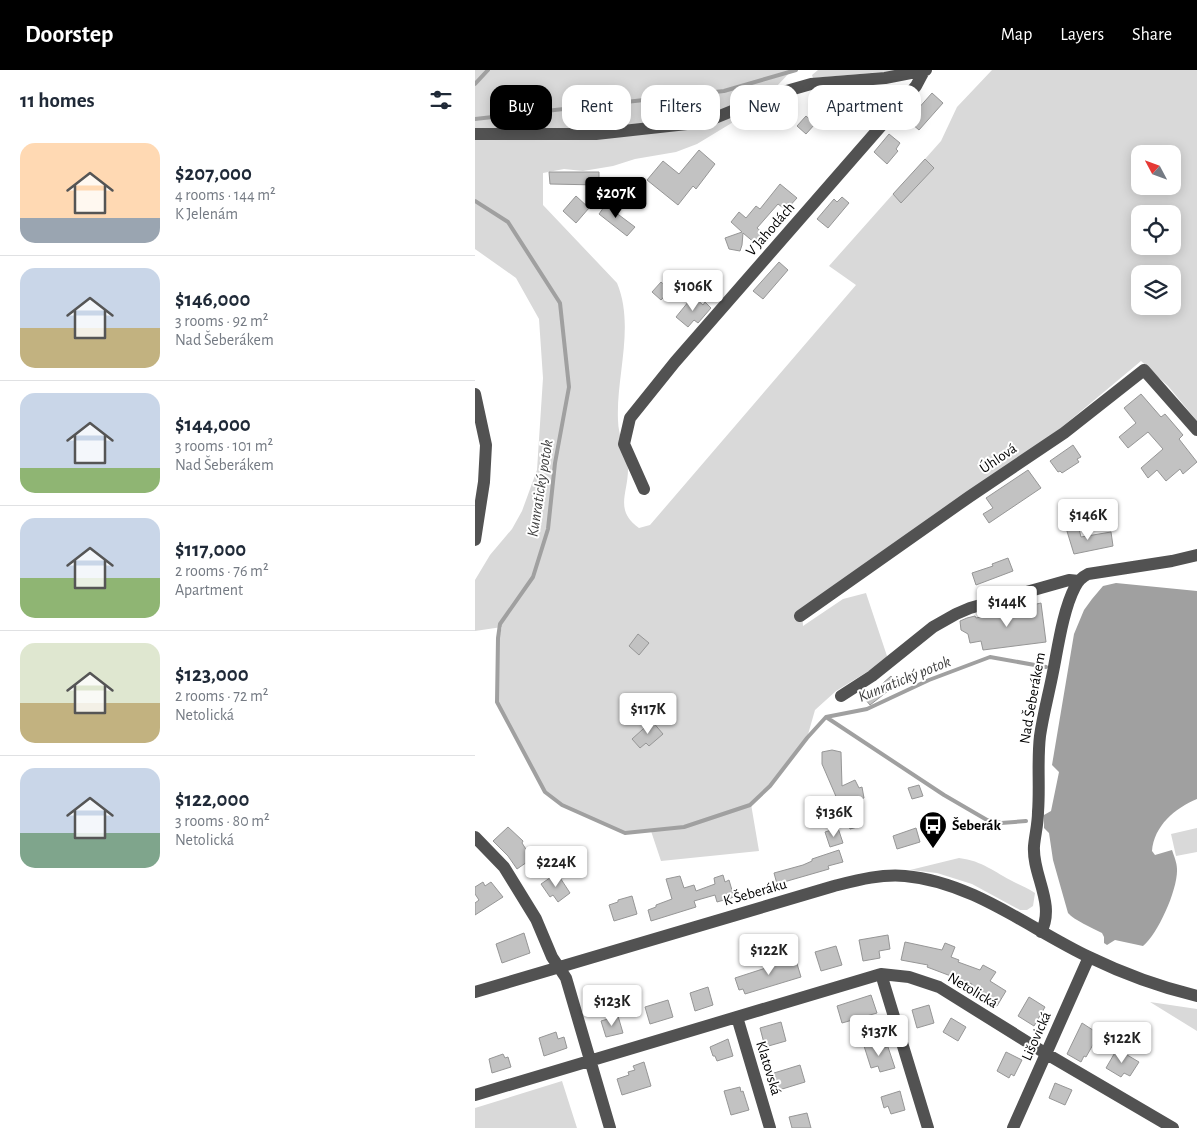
<!DOCTYPE html>
<meta charset="utf-8">
<style>
body{margin:0;font-family:"Alegreya Sans",sans-serif;background:#f6f6f7;color:#1f2937;height:100vh;display:flex;flex-direction:column;font-size:19px;white-space:nowrap}
*{box-sizing:border-box;margin:0}
p{font-size:16px;color:#747a83}
.icon{flex:none;width:28px;height:28px;fill:none;stroke:currentColor;stroke-width:2;stroke-linecap:round;stroke-linejoin:round}
.map{position:relative;flex:1;overflow:hidden}
.side{display:flex;flex-direction:column;background:#fff;width:475px}
.side>*{flex:none}
.guide{position:absolute;left:15px;top:15px;width:475px;height:45px;display:flex;gap:10px}
.needle{width:32px;rotate:311deg}
.controls{position:absolute;left:656px;top:75px;display:grid;gap:10px}
.controls a{display:grid;place-items:center;width:50px;height:50px;border-radius:10px;background:#fff;box-shadow:0 2px 12px #0003;font-size:25px}
.price{position:absolute;translate:-50% -42px;padding:0 11px;border-radius:5px;background:#fff;color:#222;font-size:16px;line-height:32px;filter:drop-shadow(0 1px 2px #0008)}
.price::after{content:'';position:absolute;left:50%;top:30px;width:15px;height:11px;margin-left:-8px;background:inherit;clip-path:polygon(0 0,100% 0,50% 100%)}
.price.active{background:#000;color:#fff}
ul{padding:0;list-style:none}
li{display:flex;align-items:center;gap:15px;height:125px;padding:0 20px}
li+li{border-top:1px solid #e0e1e3}
li span{display:grid;place-items:center;flex:none;width:140px;height:100px;border-radius:15px;color:#555}
li>.icon{margin-inline-start:auto}
span .icon{width:60px;height:60px;fill:#fffc;stroke-width:1}
li b{font-size:21px}
h2{display:flex;justify-content:space-between;align-items:center;height:60px;padding:0 20px;font-size:21px}
.chip{padding:0 18px;border-radius:15px;background:#fff;box-shadow:0 2px 12px #0003;font-size:18px;line-height:45px}
.chip.active{background:#000;color:#fff}
header{display:flex;align-items:center;gap:30px;box-sizing:border-box;height:70px;padding:0 25px;background:#000;color:#fff}
header strong{font-size:24px}
nav{display:flex;gap:28px;margin-inline-start:auto;font-size:18px}
main{display:flex;flex:1;min-height:0}
.map>svg:first-child{display:block}
.green{fill:#d9d9d9;fill-rule:evenodd}
.water{fill:#a0a0a0}
.lines{fill:none;stroke-linecap:round;stroke-linejoin:round}
.stream{stroke:#a0a0a0;stroke-width:4}
.building{fill:#c2c2c2;stroke:#969696}
.minor{stroke:#525252;stroke-width:12}
.labels{text-anchor:middle;stroke-width:4;stroke-linejoin:round;paint-order:stroke}
.street-label{font-size:15px;fill:#000;stroke:#fff}
.poi-label{font-size:15px;font-weight:bold;fill:#000;stroke:#fff;text-anchor:start}
.water-label{font-size:16px;font-style:italic;fill:#414141;stroke:#fff}
</style>
<header>
<strong>Doorstep</strong>
<nav><a>Map</a><a>Layers</a><a>Share</a></nav>
</header>
<main>
<section class="side">
<h2>11 homes<svg class="icon" aria-label="filters" viewBox="0 0 24 24"><path d="M4 7h16M4 17h16"/><circle cx="9" cy="7" r="2"/><circle cx="15" cy="17" r="2"/></svg></h2>
<ul>
<li><span style="background:linear-gradient(#ffd9b3 75%,#9aa5b1 0)"><svg class="icon" aria-label="home" viewBox="0 0 24 24"><path d="M3 11l9-7 9 7M6 9v11h12V9"/></svg></span><div><b>$207,000</b><p>4 rooms · 144 m²</p><p>K Jelenám</p></div></li>
<li><span style="background:linear-gradient(#c9d6e8 60%,#c2b280 0)"><svg class="icon" aria-label="home" viewBox="0 0 24 24"><path d="M3 11l9-7 9 7M6 9v11h12V9"/></svg></span><div><b>$146,000</b><p>3 rooms · 92 m²</p><p>Nad Šeberákem</p></div></li>
<li><span style="background:linear-gradient(#c9d6e8 75%,#8fb573 0)"><svg class="icon" aria-label="home" viewBox="0 0 24 24"><path d="M3 11l9-7 9 7M6 9v11h12V9"/></svg></span><div><b>$144,000</b><p>3 rooms · 101 m²</p><p>Nad Šeberákem</p></div></li>
<li><span style="background:linear-gradient(#c9d6e8 60%,#8fb573 0)"><svg class="icon" aria-label="home" viewBox="0 0 24 24"><path d="M3 11l9-7 9 7M6 9v11h12V9"/></svg></span><div><b>$117,000</b><p>2 rooms · 76 m²</p><p>Apartment</p></div></li>
<li><span style="background:linear-gradient(#dfe7d0 60%,#c2b280 0)"><svg class="icon" aria-label="home" viewBox="0 0 24 24"><path d="M3 11l9-7 9 7M6 9v11h12V9"/></svg></span><div><b>$123,000</b><p>2 rooms · 72 m²</p><p>Netolická</p></div></li>
<li><span style="background:linear-gradient(#c9d6e8 65%,#7fa58c 0)"><svg class="icon" aria-label="home" viewBox="0 0 24 24"><path d="M3 11l9-7 9 7M6 9v11h12V9"/></svg></span><div><b>$122,000</b><p>3 rooms · 80 m²</p><p>Netolická</p></div></li>
</ul>
</section>
<div class="map">
<svg width="722" height="1058" viewBox="0 0 722 1058">
<rect width="100%" height="100%" fill="#fff"/>
<path class="green" d="M0,0h317l-32,34 -25,17 -38,23 -21,8 -41,7 -22,7 -30,5 -19,-2 -21,4v32l74,78c18,43 -1,93 1,137 0,16 9,33 10,49 0,25 -14,41 11,59l11,-3 206,-240 -27,-19 64,-72 8,8 33,-34 -9,-9 16,-18 16,-34 35,-37h205v351l-29,-35 -27,-25 -85,71 -254,178 1,16 40,-27 23,-6 22,66 -52,32 -21,19 -8,28 -37,48 -19,18 8,47 -98,10 -10,-30 -23,2 -66,-28 -17,-13 -48,-90 1,-61 4,-14 -27,4v-51l15,-25 22,-26 10,-18 15,-41 6,-92 -4,-59 -23,-41 -41,-29zM665,84h33v32h-33zM665,144h33v32h-33zM665,204h33v32h-33z
M343,0h87l-92,8 -1,-3z
M722,758v24l-21,4 -5,-22z
M484,788c24,3 35,14 55,24 7,4 14,6 21,11l-2,13 -6,4h-7l-48,-26 -35,-11 -27,-3z
M675,932l47,7v22z
M87,1011l15,47h-102v-20z"/>
<path class="water" d="M641,513l81,8v208c-22,9 -43,27 -45,52l3,4 17,-5c2,6 5,13 5,19 1,20 -19,65 -34,77l-28,-6 -8,5 -3,-2v-6l-2,-4c-10,-5 -28,-13 -34,-20l-15,-53 -4,-27 -5,-5v-13l7,-4 8,-39 -7,-7 22,-131 10,-24 8,-11 11,-13z"/>
<g class="lines">
<path class="stream" d="M0,14l13,-14
M0,49l249,-28 72,-21
M0,131l33,21 52,81 9,84 -14,76 -7,66 -15,48 -33,47 -2,14 -1,64 48,90 17,13 63,28 59,-6 66,-22 20,-19 37,-48 19,-21 41,-8 62,-29 61,-23 56,10
M351,647l118,78 43,25 14,3 25,-2"/>
</g>
<path class="building" d="M457,23l11,10 -24,27 -14,-12 10,-10 2,2z
M331,46l9,8 -9,10 -9,-8z
M414,64l11,9 -4,6 2,2 -11,13 -13,-12z
M224,80l16,14 -19,25 -3,-3 -15,19 -31,-25 16,-19 16,13z
M450,89l9,9 -33,35 -8,-9z
M74,102h50v13l-49,-1z
M305,114l17,14 -11,12 -8,-6 -21,24 7,6 -8,10 -13,-11 -1,12 -2,6 -11,-2 -4,-11 17,-6 -11,-10 8,-10 7,6 10,-12 4,3z
M101,126l13,12 -13,15 -13,-12z
M367,127l7,6 -21,25 -11,-9 17,-20 3,3z
M134,130l9,7 -3,5 20,15 -8,9 -28,-22z
M304,192l9,8 -25,29 -10,-8z
M186,212l9,8 -9,10 -9,-8z
M218,226l10,9 2,-3 6,6 -13,15 -4,-3 -6,7 -12,-10z
M666,324l20,23 4,-3 18,21 -4,4 18,23 -14,12 -3,-5 -14,12 -9,-11 -9,8 -7,-10 22,-19 -15,-17 -20,16 -9,-11 17,-14 -12,-15z
M598,375l8,12 -4,2 2,3 -17,11 -2,-2 -2,1 -8,-11z
M553,400l13,18 -52,35 -6,-9 10,-6 -7,-10z
M603,455l3,12 30,-5 2,14 -39,8 -8,-26z
M533,488l5,13 -37,14 -4,-12 21,-7 -1,-2z
M566,533l5,39 -63,8 -2,-9 -11,2 -2,-9 -7,-4 -1,-9 7,-3 8,-2 1,2z
M163,564l11,9 -10,12 -10,-9z
M416,606l6,8 -27,21 -5,-6z
M177,651l11,13 -14,12 -3,-3 -6,5 -8,-9z
M357,680l9,2 1,34 13,-6 4,8 3,-1 2,11 -7,2 3,5 -7,4 8,17 -11,3 -28,-65v-12z
M444,715l4,11 -11,3 -4,-11z
M33,757l15,14 -1,2 7,11 -2,2 3,4 -13,9 -9,-13 -15,-15z
M363,758l5,15 -13,4 -5,-15z
M441,758l4,14 -23,7 -4,-13z
M364,780l4,12 -15,4 1,3 -52,15 -3,-11 29,-8 9,-4v-2z
M82,803l13,20 -12,9 -5,-7 -3,2 -9,-13z
M248,805l2,7 4,-2 5,17 -17,5 -2,-7 -21,6 2,6 -45,14 -3,-11 8,-3v-2l16,-6 -6,-20 14,-3 4,12 10,-3 2,6 19,-7 -1,-6z
M8,812l2,4 6,-4 12,15 -28,18v-12l4,-3 -4,-6v-7z
M157,826l5,18 -23,7 -5,-16 9,-3v-2z
M49,863l6,20 -28,10 -6,-19z
M413,865l2,14 -11,2 1,7 -17,3 -4,-21z
M430,872l37,8 3,-7 10,4 -4,10 8,3 -1,2 22,8 3,-5 13,7 -6,9 16,10 -9,15 -28,-17 3,-5 -45,-17 1,-2 -27,-5z
M361,876l6,19 -21,6 -6,-19z
M320,887l6,20 -56,17 -2,-5 -4,1 -4,-12 37,-12v-2z
M233,917l5,18 -18,6 -5,-18z
M396,925l6,18 -35,10 -5,-17z
M554,927l16,10 -11,19 -16,-10z
M193,930l5,17 -23,7 -5,-17z
M454,935l5,18 -17,5 -5,-18z
M143,946l5,17 -17,4 -5,-16z
M476,948l15,9 -8,14 -15,-9z
M306,952l5,19 -21,6 -5,-19z
M607,953l17,11 -13,23 -2,-1 -3,6 -14,-8z
M81,962l2,7 6,-2 3,11 -23,8 -5,-18z
M253,969l5,17 -16,5 -2,-5h-2l-3,-9z
M402,972l2,7 9,-2 7,21 -15,4 -2,-6 -7,2 -7,-22z
M642,979l22,13 -9,14 -6,-3 -3,4 -15,-9z
M531,982l16,8 -8,16 -3,-2 -2,4 -12,-7z
M28,984l2,4 3,-1 3,10 -19,6 -3,-14z
M169,992l7,24 -29,9 -5,-16 12,-4 -1,-3 7,-2 -2,-4z
M325,995l5,17 -26,8 -5,-17z
M580,1013l17,7 -7,15 -16,-7z
M265,1017l1,5 2,-1 6,19 -18,5 -7,-24z
M425,1021l5,19 -14,4 -3,-8 -4,2 -3,-11z
M332,1043l4,15h-19l-3,-11z"/>
<g class="lines">
<path class="minor" d="M0,64h121l109,-12 64,-26 42,-12 74,-6 41,-8
M0,324l11,51 -2,37 -9,58
M169,419l-20,-45 6,-26 45,-56 241,-276 8,-15
M325,546l169,-119 95,-64 80,-63 53,60
M366,626l31,-20 61,-49 23,-13 14,-6 53,-15 46,-13 10,1
M0,767l29,30 32,52 16,38 14,21 44,150
M566,862c15,-28 -9,-57 -7,-86 1,-11 4,-22 4,-34 2,-25 -1,-51 2,-76 3,-21 9,-43 13,-64 5,-25 10,-62 22,-85 3,-6 7,-10 13,-13l84,-13 25,-6
M406,904l47,154
M0,922l359,-106c24,-6 46,-12 71,-10 68,6 125,53 184,81 35,17 71,30 108,39
M262,947l33,111
M0,1025l406,-121 28,3 30,10 106,66 128,75
M538,1058l76,-171"/>
</g>
<defs>
<g id="bus-pin" transform="scale(1.4375)"><path d="M0 17L-7.5 6A9.5 9.5 0 1 1 7.5 6Z" fill="#000" stroke="#fff"/><path d="M-5-6H5V4H4V6H2V4H-2V6H-4V4H-5ZM-3.5-4V0h7V-4ZM-3.5 1.2v1.5H-2V1.2ZM2 1.2v1.5H3.5V1.2Z" fill="#fff"/></g>
</defs>
<g fill-rule="evenodd">
<use href="#bus-pin" x="458" y="755"/>
</g>
<g class="labels">
<g class="street-label">
<text transform="translate(295 159) rotate(-49)" y="5">V Jahodách</text>
<text transform="translate(523 388) rotate(-34)" y="5">Úhlová</text>
<text transform="translate(557 628) rotate(-80)" y="5">Nad Šeberákem</text>
<text transform="translate(280 822) rotate(-16)" y="5">K Šeberáku</text>
<text transform="translate(498 920) rotate(31)" y="5">Netolická</text>
<text transform="translate(561 966) rotate(-66)" y="5">Lišovická</text>
<text transform="translate(294 998) rotate(73)" y="5">Klatovská</text>
</g>
<g class="poi-label">
<text x="477" y="760">Šeberák</text>
</g>
<g class="water-label">
<text transform="translate(64 418) rotate(-81)" y="6">Kunratický potok</text>
<text transform="translate(429 608) rotate(-22)" y="6">Kunratický potok</text>
</g>
</g>
</svg>
<div class="controls">
<a><svg class="needle" viewBox="-14 -14 28 28"><path d="M0-13l5 13h-10z" fill="#e53935"/><path d="M0 13l5-13h-10z" fill="#747a83"/></svg></a>
<a><svg class="icon" aria-label="locate" viewBox="0 0 24 24"><circle cx="12" cy="12" r="6"/><path d="M12 2v4M12 18v4M2 12h4M18 12h4"/></svg></a>
<a><svg class="icon" aria-label="layers" viewBox="0 0 24 24"><path d="M12 4l9 5-9 5-9-5zM3 14l9 5 9-5"/></svg></a>
</div>
<b class="price active" style="left:141px;top:149px">$207K</b>
<b class="price" style="left:218px;top:242px">$106K</b>
<b class="price" style="left:613px;top:471px">$146K</b>
<b class="price" style="left:532px;top:558px">$144K</b>
<b class="price" style="left:173px;top:665px">$117K</b>
<b class="price" style="left:359px;top:768px">$136K</b>
<b class="price" style="left:81px;top:818px">$224K</b>
<b class="price" style="left:294px;top:906px">$122K</b>
<b class="price" style="left:137px;top:957px">$123K</b>
<b class="price" style="left:404px;top:987px">$137K</b>
<b class="price" style="left:647px;top:994px">$122K</b>
<div class="guide">
<a class="chip active">Buy</a>
<a class="chip">Rent</a>
<a class="chip">Filters</a>
<a class="chip">New</a>
<a class="chip">Apartment</a>
</div>
</div>
</main>
